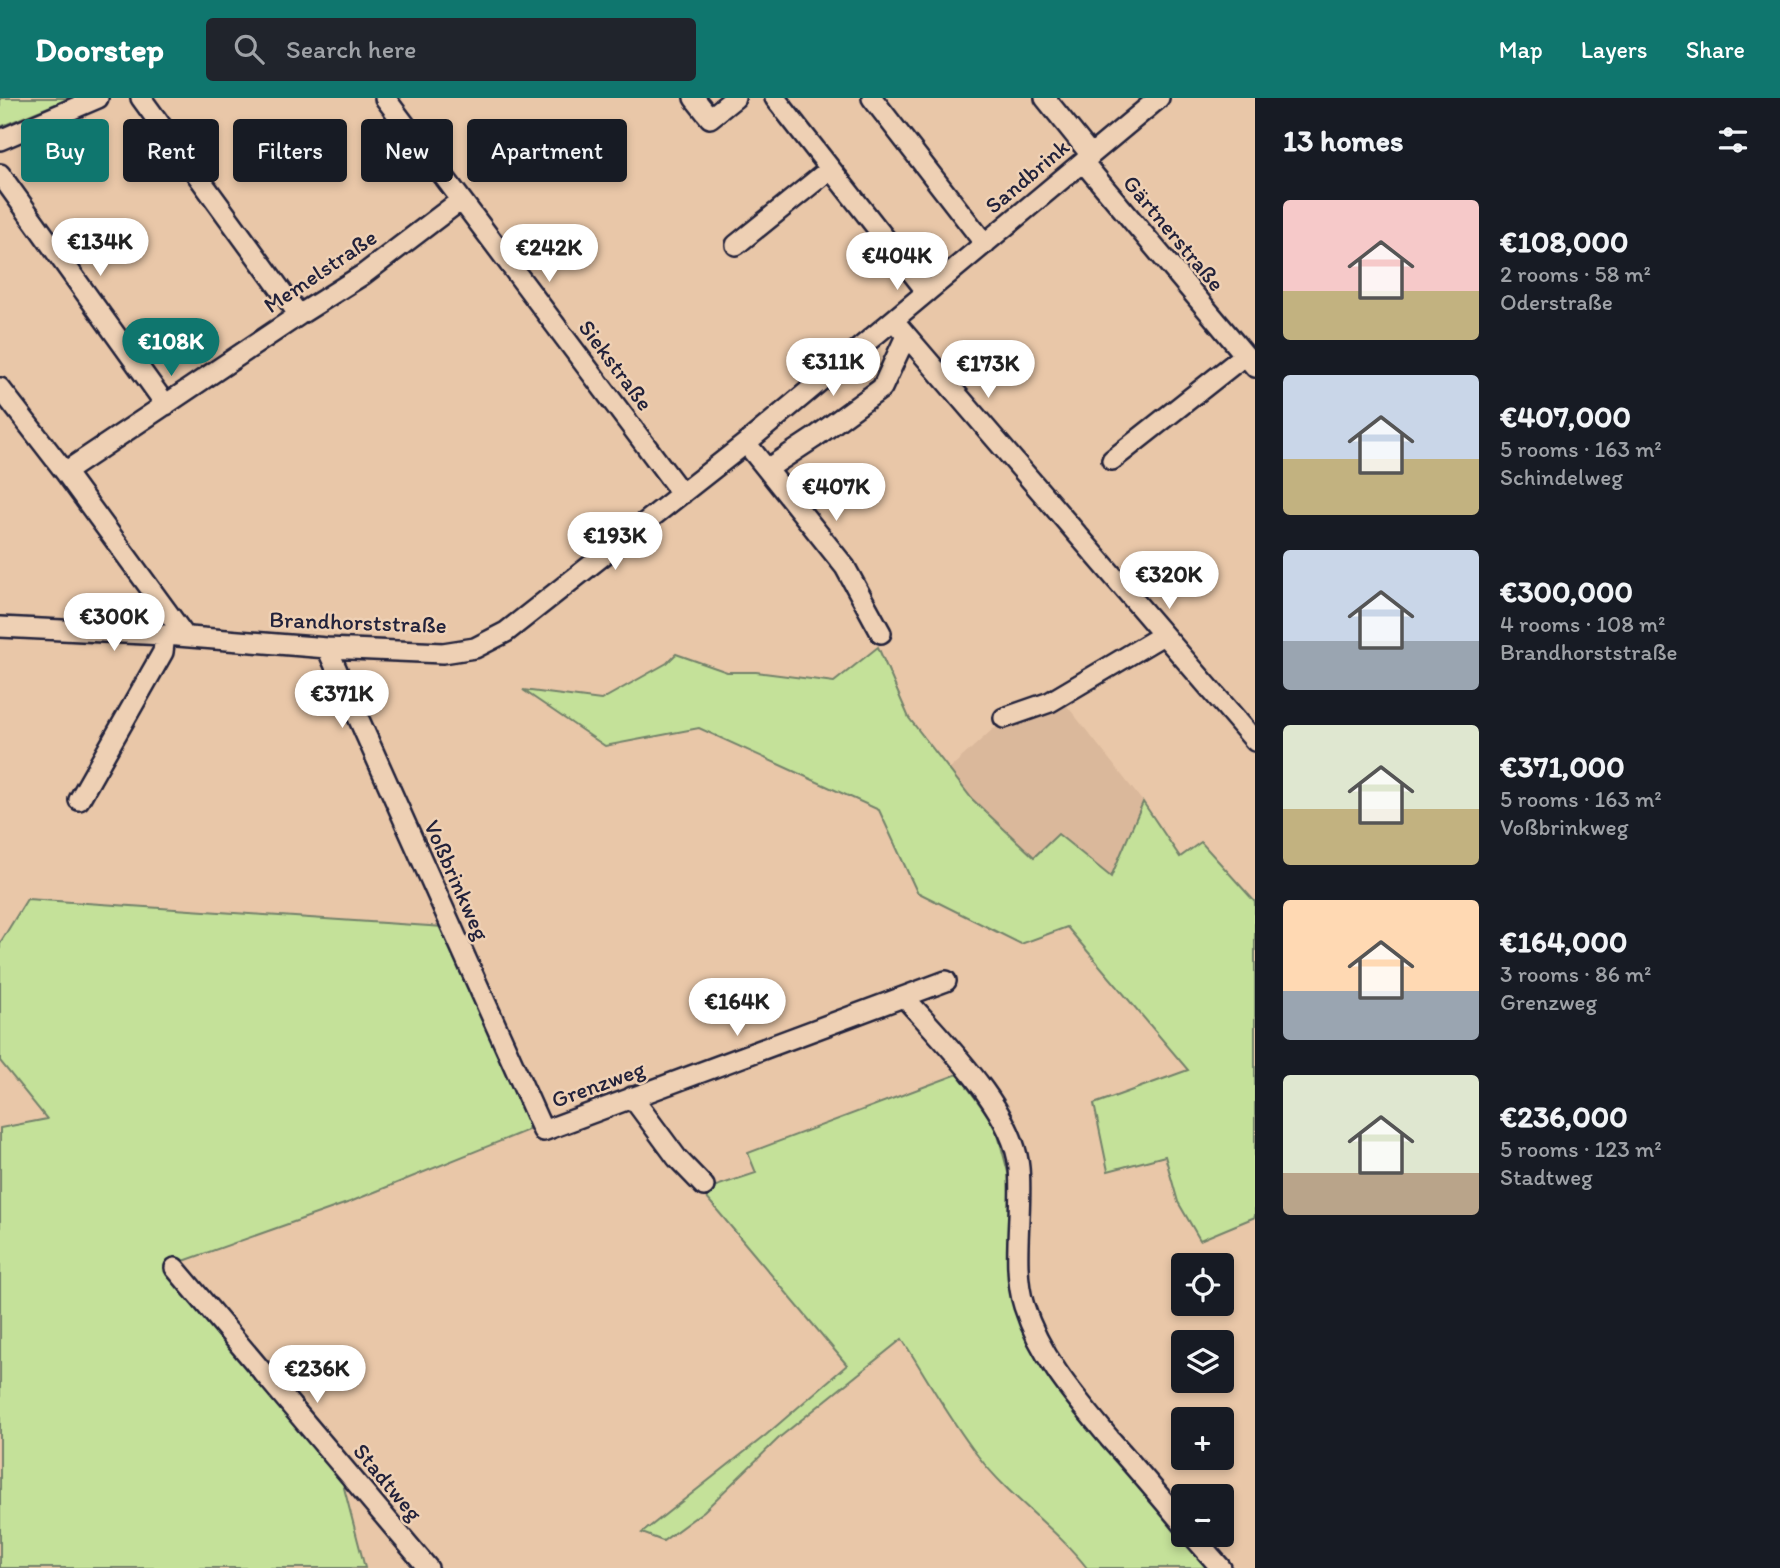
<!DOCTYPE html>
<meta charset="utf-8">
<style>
body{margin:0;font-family:Itim,sans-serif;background:#20242c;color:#f1f3f6;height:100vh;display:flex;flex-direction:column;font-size:26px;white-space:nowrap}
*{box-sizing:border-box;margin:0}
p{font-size:23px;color:#9ea1a6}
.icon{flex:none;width:38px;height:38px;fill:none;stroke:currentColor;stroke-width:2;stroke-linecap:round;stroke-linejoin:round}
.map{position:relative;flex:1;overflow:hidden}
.drawer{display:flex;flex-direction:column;background:#171b24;width:525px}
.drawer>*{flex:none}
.banner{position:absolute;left:21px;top:21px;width:665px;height:63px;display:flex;gap:14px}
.buttons{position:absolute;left:1171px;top:1155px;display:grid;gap:14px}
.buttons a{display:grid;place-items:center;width:63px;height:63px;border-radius:7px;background:#171b24;box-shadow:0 4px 10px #0003;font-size:35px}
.price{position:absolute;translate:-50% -60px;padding:0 16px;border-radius:24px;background:#fff;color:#222;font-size:23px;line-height:46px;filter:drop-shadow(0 2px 4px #0008)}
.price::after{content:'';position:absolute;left:50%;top:42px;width:21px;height:16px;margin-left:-10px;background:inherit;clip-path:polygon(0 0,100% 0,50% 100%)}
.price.active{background:#0f766e;color:#fff}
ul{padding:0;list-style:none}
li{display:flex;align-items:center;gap:21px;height:175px;padding:0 28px}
li span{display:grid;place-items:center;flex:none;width:196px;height:140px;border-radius:7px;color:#555}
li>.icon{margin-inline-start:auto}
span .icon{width:84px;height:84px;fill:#fffc;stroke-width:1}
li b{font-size:30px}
h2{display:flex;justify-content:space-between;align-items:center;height:84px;padding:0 28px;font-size:30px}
.chip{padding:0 24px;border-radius:7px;background:#171b24;box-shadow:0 4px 10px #0003;font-size:24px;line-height:63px}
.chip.active{background:#0f766e;color:#fff}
header{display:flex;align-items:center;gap:42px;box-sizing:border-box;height:98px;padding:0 35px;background:#0f766e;color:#fff}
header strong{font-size:33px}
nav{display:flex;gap:38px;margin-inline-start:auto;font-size:24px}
.search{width:490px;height:63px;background:#20242c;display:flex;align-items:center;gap:18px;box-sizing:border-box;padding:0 24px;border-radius:7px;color:#9ea1a6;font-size:26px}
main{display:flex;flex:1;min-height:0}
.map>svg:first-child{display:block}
.built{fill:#dab89b}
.green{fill:#c4e199;stroke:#73826a;stroke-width:2}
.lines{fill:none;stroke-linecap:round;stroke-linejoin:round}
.minor-casing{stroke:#22223b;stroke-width:24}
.minor{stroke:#eed0b4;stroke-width:19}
.labels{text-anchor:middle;stroke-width:5;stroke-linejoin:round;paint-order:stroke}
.street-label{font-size:23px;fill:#22223b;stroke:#eed0b4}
</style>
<header>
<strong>Doorstep</strong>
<div class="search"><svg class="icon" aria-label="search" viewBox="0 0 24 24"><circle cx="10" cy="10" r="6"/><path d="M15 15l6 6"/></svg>Search here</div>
<nav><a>Map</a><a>Layers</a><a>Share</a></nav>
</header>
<main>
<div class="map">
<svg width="1255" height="1470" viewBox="0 0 1255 1470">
<rect width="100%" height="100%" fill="#e9c7a8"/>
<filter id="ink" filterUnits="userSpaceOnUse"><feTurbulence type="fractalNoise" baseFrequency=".0143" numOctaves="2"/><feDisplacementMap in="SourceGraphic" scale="14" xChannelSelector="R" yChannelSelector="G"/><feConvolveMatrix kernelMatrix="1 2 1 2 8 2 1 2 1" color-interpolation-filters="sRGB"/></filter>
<g filter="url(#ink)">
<path class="built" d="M1064,604l79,100 -32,75 -52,-43 -25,23 -62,-58 -23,-30 44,-40 57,-19z"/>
<path class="green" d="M0,0h70l-70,29z
M878,549l31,71 63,81 62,58 24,-23 53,43 32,-75 37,55 21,-15 54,60v315l-55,23 -22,-38 -13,-46 -57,15 -14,-67 94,-34 -121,-143 -46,17 -104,-52 -38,-82 -180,-82 -94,18 -82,-56 78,10 66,-37 9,-9 51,18h29l78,10z
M27,801l417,28 87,188 -3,15 -178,72 -175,62 168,220 22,84h-365v-440l47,-9 -47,-58v-118z
M958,976l38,53 13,49 2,104 14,44 118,163 68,81h-124c-33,-42 -76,-69 -109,-112 -28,-36 -51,-78 -76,-117l-122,98 -76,74 -41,30 -21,-8 124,-98 81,-70 -146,-174 55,-18 -8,-20z"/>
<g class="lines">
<g class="minor-casing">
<path id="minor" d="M141,0l158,217
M385,0l297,396
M694,0l16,20 25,-20
M775,0l152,194
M872,0l113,146
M1045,0l46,57
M0,42l98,-42
M1083,64l172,205
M0,76l166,231
M736,147l94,-76
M894,223l361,420
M0,290l65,84 120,164
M746,345l99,124 36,66
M1112,362l133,-105
M767,371l47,-31 68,-50 24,-52
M65,374l234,-157 65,-41 97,-74
M0,529l165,8 162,13 116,5 32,-5 31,-16 240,-189 413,-345
M327,550l216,483 403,-150
M1004,620l46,-16 113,-67
M79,702l84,-148 2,-17
M905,900c37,42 109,112 114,170 4,42 -8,98 5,138 16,51 52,92 86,133 25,28 49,56 73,85
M632,999l45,61 27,28
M175,1170l253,300
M1192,1437l29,33"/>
</g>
<use href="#minor" class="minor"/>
</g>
</g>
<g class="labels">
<g class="street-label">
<text transform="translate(1027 78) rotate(-40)" y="8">Sandbrink</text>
<text transform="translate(1174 135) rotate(50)" y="8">Gärtnerstraße</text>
<text transform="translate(320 173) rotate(-34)" y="8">Memelstraße</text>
<text transform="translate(616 267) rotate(53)" y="8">Siekstraße</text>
<text transform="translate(358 524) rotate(2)" y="8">Brandhorststraße</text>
<text transform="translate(457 782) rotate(66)" y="8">Voßbrinkweg</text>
<text transform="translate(598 986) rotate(-20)" y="8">Grenzweg</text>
<text transform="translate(388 1384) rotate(50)" y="8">Stadtweg</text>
</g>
</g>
</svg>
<div class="buttons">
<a><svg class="icon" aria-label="locate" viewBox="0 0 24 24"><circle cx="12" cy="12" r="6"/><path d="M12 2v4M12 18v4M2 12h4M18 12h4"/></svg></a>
<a><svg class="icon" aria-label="layers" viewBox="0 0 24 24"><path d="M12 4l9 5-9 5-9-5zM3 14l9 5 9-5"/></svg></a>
<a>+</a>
<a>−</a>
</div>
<b class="price" style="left:100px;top:180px">€134K</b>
<b class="price" style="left:549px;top:186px">€242K</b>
<b class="price" style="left:897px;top:194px">€404K</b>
<b class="price active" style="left:171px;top:280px">€108K</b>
<b class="price" style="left:833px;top:300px">€311K</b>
<b class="price" style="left:988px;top:302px">€173K</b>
<b class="price" style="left:836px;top:425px">€407K</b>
<b class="price" style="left:615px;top:474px">€193K</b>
<b class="price" style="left:1169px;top:513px">€320K</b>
<b class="price" style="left:114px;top:555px">€300K</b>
<b class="price" style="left:342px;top:632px">€371K</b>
<b class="price" style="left:737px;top:940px">€164K</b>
<b class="price" style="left:317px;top:1307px">€236K</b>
<div class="banner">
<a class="chip active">Buy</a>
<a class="chip">Rent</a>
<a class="chip">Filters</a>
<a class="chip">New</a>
<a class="chip">Apartment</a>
</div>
</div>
<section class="drawer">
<h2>13 homes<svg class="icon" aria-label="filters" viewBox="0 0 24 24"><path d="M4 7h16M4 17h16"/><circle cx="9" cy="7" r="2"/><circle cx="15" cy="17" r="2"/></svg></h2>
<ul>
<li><span style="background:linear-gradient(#f6c9c9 65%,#c2b280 0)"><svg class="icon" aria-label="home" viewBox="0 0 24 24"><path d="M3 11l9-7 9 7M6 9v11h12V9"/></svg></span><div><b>€108,000</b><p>2 rooms · 58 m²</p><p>Oderstraße</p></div></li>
<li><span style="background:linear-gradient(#c9d6e8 60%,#c2b280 0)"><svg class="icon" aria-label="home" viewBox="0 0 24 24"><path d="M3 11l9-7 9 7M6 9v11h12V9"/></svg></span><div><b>€407,000</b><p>5 rooms · 163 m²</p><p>Schindelweg</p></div></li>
<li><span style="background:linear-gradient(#c9d6e8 65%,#9aa5b1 0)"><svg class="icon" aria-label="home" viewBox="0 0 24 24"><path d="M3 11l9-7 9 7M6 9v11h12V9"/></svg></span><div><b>€300,000</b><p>4 rooms · 108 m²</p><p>Brandhorststraße</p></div></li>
<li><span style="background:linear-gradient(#dfe7d0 60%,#c2b280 0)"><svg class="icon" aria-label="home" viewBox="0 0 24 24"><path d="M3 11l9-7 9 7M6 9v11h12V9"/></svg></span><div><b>€371,000</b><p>5 rooms · 163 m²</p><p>Voßbrinkweg</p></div></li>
<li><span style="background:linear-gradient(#ffd9b3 65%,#9aa5b1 0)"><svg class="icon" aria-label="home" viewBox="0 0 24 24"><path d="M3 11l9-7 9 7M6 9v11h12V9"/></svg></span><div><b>€164,000</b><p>3 rooms · 86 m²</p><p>Grenzweg</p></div></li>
<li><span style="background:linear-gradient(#dfe7d0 70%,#b9a48a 0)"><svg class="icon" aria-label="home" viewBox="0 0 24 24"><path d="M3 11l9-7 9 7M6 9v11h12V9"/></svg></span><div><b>€236,000</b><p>5 rooms · 123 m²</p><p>Stadtweg</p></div></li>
</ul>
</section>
</main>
